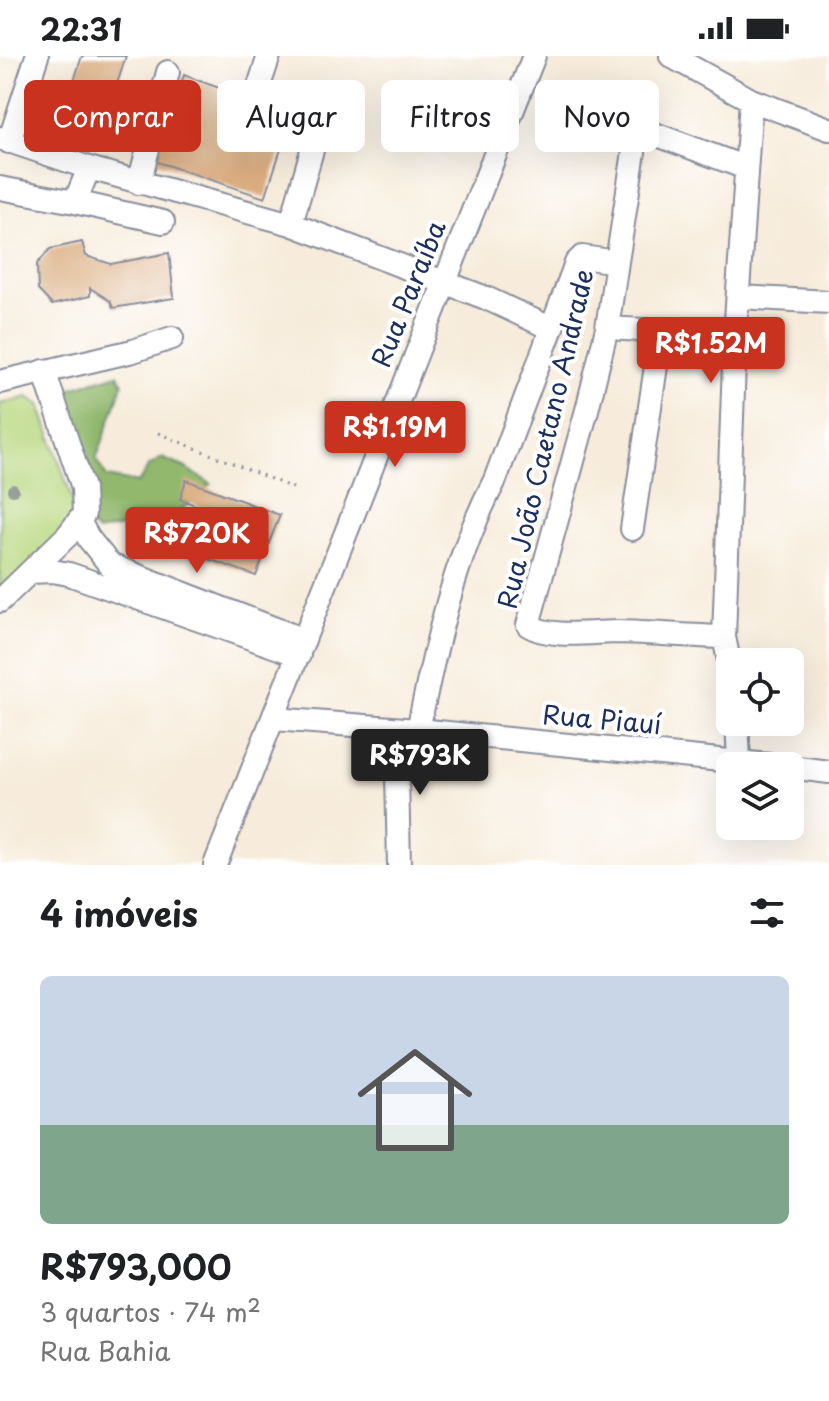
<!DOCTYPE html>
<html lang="pt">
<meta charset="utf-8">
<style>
body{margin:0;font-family:"Playpen Sans",sans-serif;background:#f2f2f2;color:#202124;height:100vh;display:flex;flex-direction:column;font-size:30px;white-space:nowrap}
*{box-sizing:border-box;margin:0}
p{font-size:26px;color:#757577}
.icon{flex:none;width:44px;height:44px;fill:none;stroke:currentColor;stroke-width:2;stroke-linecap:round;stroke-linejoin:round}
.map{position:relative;height:809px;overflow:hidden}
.drawer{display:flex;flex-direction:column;background:#fff;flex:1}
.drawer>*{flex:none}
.banner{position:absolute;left:24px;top:24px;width:782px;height:72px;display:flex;gap:16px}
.buttons{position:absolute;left:716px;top:592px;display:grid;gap:16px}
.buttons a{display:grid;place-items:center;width:88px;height:88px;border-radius:12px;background:#fff;box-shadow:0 8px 32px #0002;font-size:40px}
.price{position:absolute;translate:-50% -68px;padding:0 18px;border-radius:8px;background:#c8321e;color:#fff;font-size:26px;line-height:52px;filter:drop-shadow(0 2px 4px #0008)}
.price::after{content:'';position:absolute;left:50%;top:48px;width:24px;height:18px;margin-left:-12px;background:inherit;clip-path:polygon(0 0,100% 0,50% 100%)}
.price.current{background:#222;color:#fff}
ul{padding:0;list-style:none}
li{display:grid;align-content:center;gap:16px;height:424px;padding:0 40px}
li+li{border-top:2px solid #e0e0e0}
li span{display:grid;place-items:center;height:248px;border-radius:12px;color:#555}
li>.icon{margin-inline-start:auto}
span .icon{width:144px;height:144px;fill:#fffc;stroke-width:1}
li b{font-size:34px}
h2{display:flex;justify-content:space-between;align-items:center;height:96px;padding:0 40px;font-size:34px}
.chip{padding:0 28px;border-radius:12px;background:#fff;box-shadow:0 8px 32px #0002;font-size:28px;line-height:72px}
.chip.current{background:#c8321e;color:#fff}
.status{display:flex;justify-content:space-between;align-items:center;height:56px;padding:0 40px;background:#fff;direction:ltr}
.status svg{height:22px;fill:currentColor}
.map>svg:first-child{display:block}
.green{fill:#b7d77e;stroke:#69836e;stroke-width:2}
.forest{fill:#91b86d;stroke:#567466;stroke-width:2}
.building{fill:#dbae82}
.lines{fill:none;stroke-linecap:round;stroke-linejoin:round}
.minor-casing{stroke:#898e9c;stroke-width:26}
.path{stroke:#898e9c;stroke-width:3;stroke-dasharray:2 6;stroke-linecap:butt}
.minor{stroke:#fff;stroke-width:22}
.tree{fill:#98a09c}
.labels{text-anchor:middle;stroke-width:8;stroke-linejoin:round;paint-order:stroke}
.street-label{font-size:26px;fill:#1b2f5e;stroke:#fff}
</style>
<div class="status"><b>22:31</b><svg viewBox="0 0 49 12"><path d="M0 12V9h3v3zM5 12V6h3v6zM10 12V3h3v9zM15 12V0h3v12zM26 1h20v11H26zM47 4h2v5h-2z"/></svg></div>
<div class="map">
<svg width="829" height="809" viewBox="0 0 829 809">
<rect width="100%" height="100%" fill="#fff"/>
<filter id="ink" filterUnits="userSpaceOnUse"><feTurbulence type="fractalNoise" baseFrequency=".0125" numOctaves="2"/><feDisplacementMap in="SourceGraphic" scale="16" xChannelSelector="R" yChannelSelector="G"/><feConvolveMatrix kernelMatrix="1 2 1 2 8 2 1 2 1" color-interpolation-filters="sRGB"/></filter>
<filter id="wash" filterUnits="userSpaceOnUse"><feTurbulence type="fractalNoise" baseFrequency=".006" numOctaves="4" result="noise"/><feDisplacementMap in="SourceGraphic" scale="32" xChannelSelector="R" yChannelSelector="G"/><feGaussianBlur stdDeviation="1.8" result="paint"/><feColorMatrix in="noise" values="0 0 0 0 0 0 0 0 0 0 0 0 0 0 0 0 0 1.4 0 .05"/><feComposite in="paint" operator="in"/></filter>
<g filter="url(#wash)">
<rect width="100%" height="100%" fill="#f7ecdb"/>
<path class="green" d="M28,341l12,8 35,103 -2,15 -73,72v-191z"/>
<path class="forest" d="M118,318l5,9 -27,77 11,17 31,6 11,-17 13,-8 22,9 27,17 -38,33 -76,15 -9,-9 -26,-132z"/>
<g id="blocks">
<path class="building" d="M82,0h44l-18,56 -25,-4 2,-10 -15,-5z
M184,19l108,40 -27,83 -110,-37z
M82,186l4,14 25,8 58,-11 5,45 -61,10 -3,-7 -20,-13v8l-38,9 -14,-15 -1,-26 13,-15z
M186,424l94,35 -24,61 -109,-39 7,-21 94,34 7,-21 -75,-30z"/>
</g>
</g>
<g filter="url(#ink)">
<use href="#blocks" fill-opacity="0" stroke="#898e9c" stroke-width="2"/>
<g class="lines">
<g class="minor-casing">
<path id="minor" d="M269,0l-10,30 5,12c18,8 52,16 52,38l-25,88
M671,0l80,44 78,29
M0,82l89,30 202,56 195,74 64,30
M9,86l28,-86
M139,127l29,-111
M0,132l75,14 14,-34
M75,146l88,20
M617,206l20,-130 7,-2 102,38
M739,241l90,5
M607,272l128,7
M0,326l133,-31 39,-13
M79,465l10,18 21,26 194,75
M632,473l29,-197
M30,516l22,-1 17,3 230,81
M0,545l68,-66 16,-21 -1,-26 -39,-117
M730,610l-6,-29 11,-302 16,-235
M274,663l144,11 363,36
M737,666l2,39
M396,673l3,136
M418,674c18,-85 36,-172 77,-250l81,-217 6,-6 35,5 -10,66 -20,82 -59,215c21,14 66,7 91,7 35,1 70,4 105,5
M790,711l39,5
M215,809l319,-809"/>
</g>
<path class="path" d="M158,377l135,55"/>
<use href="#minor" class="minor"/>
</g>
<circle class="tree" cx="13" cy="434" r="6"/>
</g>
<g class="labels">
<g class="street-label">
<text transform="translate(409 238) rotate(-68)" y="9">Rua Paraíba</text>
<text transform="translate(546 383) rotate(-77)" y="9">Rua João Caetano Andrade</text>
<text transform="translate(602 664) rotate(5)" y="9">Rua Piauí</text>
</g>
</g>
</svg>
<div class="buttons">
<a><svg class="icon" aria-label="locate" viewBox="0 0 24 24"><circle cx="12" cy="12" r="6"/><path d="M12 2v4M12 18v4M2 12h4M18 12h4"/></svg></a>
<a><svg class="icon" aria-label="layers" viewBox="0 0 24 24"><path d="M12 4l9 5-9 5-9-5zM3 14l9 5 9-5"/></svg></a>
</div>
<b class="price" style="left:711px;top:329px">R$1.52M</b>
<b class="price" style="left:395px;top:413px">R$1.19M</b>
<b class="price" style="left:197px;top:519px">R$720K</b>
<b class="price current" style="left:420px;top:741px">R$793K</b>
<div class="banner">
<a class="chip current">Comprar</a>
<a class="chip">Alugar</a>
<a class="chip">Filtros</a>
<a class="chip">Novo</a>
</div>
</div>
<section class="drawer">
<h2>4 imóveis<svg class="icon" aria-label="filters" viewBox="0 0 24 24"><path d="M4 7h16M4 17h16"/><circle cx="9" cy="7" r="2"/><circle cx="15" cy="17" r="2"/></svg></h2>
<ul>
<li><span style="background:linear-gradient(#c9d6e8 60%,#7fa58c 0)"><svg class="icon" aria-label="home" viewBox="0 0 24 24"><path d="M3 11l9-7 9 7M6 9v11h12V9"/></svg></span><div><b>R$793,000</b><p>3 quartos · 74 m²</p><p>Rua Bahia</p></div></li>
</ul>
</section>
